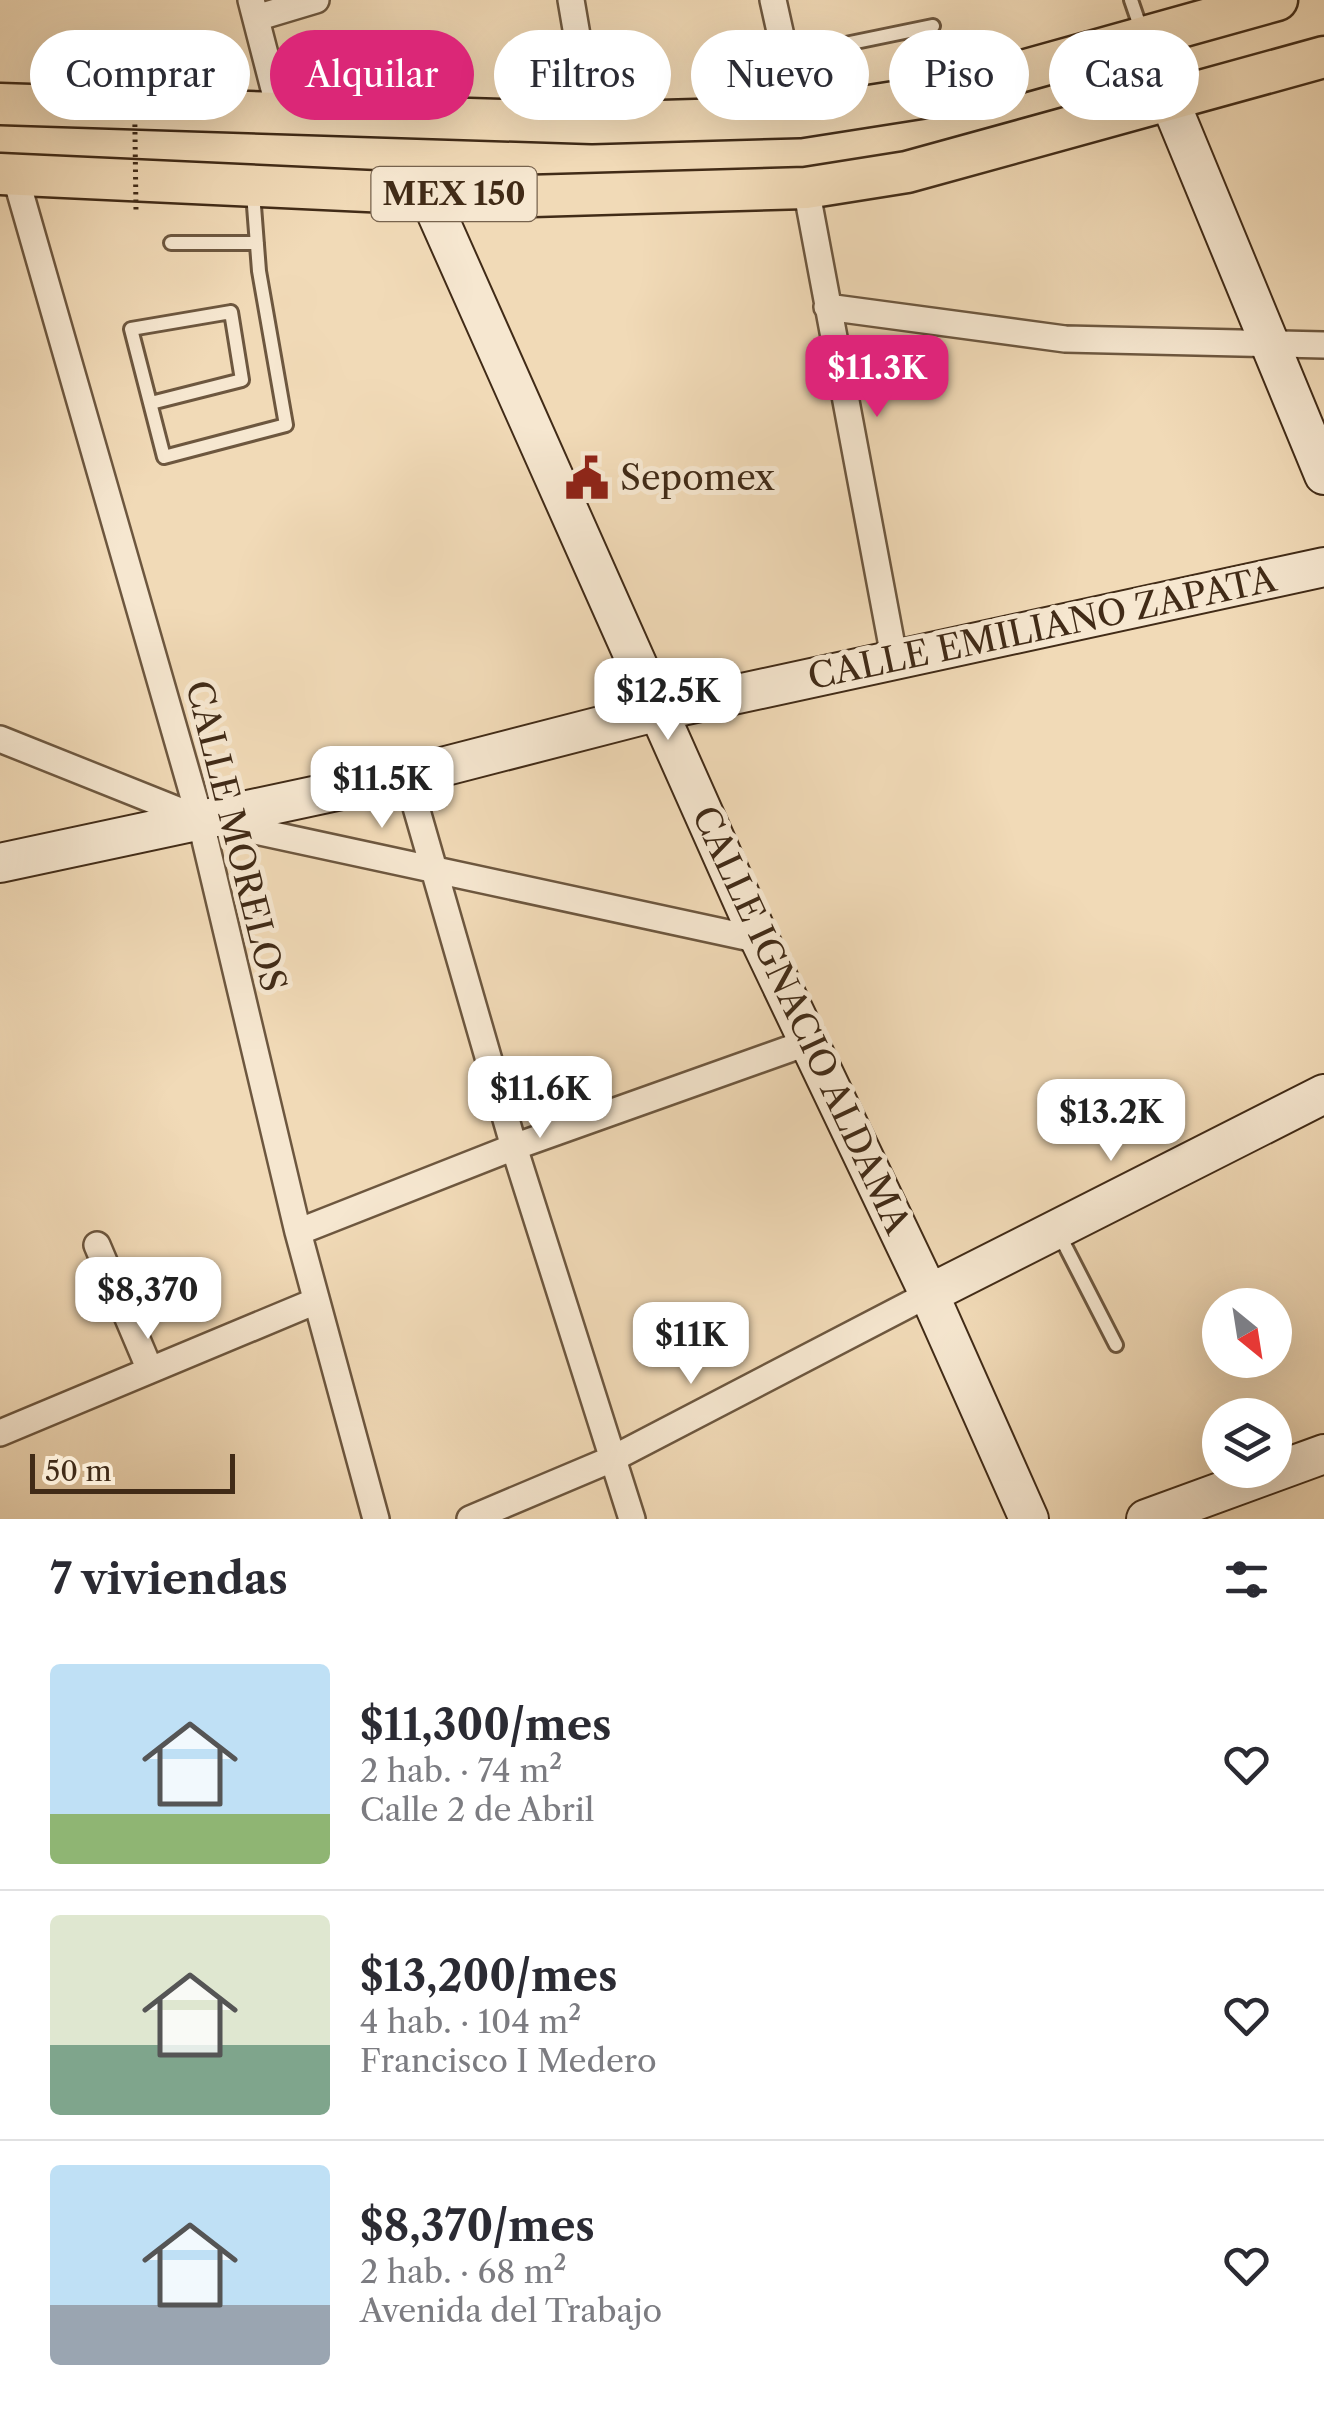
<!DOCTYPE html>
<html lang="es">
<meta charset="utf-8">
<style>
body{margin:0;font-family:"Libre Caslon Text",serif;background:#f7f7f7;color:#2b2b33;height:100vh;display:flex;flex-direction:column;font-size:38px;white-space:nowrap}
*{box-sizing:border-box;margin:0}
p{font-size:32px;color:#7c7c81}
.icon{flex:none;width:55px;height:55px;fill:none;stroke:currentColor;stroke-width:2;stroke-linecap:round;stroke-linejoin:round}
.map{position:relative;height:1519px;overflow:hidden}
.drawer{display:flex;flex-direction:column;background:#fff;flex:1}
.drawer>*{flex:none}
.hud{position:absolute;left:30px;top:30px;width:1265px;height:90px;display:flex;gap:20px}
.needle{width:65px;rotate:150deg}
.buttons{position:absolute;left:1202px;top:1288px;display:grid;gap:20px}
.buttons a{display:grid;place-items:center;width:90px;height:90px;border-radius:50%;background:#fff;box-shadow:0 10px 40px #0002;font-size:50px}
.scale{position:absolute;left:30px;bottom:25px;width:205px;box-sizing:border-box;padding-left:10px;border:5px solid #412b17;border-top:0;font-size:28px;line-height:35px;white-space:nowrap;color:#412b17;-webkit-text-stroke:8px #f6e7d0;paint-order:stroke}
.price{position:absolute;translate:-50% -85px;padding:0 22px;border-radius:20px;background:#fff;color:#222;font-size:32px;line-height:65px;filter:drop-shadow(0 2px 5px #0008)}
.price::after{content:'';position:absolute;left:50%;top:60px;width:30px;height:22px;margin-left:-15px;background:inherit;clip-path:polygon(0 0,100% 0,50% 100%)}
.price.active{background:#db2777;color:#fff}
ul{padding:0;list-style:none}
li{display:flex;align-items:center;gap:30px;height:250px;padding:0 50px}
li+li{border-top:2px solid #e1e1e2}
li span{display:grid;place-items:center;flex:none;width:280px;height:200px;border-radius:10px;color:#555}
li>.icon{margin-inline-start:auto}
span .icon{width:120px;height:120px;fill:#fffc;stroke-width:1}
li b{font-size:42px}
h2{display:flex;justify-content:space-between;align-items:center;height:120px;padding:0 50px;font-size:42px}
.chip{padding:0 35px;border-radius:45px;background:#fff;box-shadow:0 10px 40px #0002;font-size:35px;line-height:90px}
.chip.active{background:#db2777;color:#fff}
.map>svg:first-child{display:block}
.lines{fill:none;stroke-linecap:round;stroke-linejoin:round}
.lane-casing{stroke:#6d573f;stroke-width:18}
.street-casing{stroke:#6d573f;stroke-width:30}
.secondary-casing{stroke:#412b17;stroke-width:42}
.primary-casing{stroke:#412b17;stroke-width:45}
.path{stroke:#412b17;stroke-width:5;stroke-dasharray:2.5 5;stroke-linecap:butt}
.lane{stroke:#f6e7d0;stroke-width:12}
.street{stroke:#f6e7d0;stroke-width:25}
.secondary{stroke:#f6e7d0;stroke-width:38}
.primary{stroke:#f1dab7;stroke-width:40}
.path-bridge{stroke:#412b17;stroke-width:5;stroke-dasharray:2.5 5;stroke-linecap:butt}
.labels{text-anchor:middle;stroke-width:10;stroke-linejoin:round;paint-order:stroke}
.shield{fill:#f6e7d0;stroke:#77634e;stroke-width:2.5}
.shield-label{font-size:32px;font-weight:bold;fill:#412b17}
.poi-label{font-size:35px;fill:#412b17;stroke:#f6e7d0;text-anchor:start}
.street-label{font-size:35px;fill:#412b17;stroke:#f6e7d0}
</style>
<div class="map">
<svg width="1324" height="1519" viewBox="0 0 1324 1519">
<rect width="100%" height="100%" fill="#f1dab7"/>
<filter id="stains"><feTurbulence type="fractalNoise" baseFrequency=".002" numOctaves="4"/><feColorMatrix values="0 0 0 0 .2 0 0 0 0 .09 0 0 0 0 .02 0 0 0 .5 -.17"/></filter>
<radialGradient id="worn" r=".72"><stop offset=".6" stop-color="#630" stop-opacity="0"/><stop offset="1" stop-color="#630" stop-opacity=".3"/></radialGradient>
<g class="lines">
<g class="lane-casing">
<path id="lane" d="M1131,0l11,32
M840,105l-9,-58 102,-21
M171,243h86
M151,403l91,-23 -11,-68 -100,17 33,128 122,-32 -27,-154 -6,-78
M1058,1232l58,113"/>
</g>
<g class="street-casing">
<path id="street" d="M251,0l29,112
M571,0l21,123
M773,0l26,117
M256,18l60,-18
M15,175l185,644 98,413 78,287
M806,188l89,474
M827,307l238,32 259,6
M0,739l200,80 560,121
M407,776l107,371 118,372
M298,1232l216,-85 295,-105
M97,1245l53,125
M0,1433l316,-132
M470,1519l142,-60 317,-165"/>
</g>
<g class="secondary-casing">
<path id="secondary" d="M1059,62c49,5 78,-1 111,40l154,373
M427,192l333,748 169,354 100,225
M0,863l407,-87 252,-65 665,-144
M929,1294l395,-200
M1146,1519l178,-65"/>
</g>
<g class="primary-casing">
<path id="primary" d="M0,104l592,19 207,-6 134,-21 344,-96
M0,174l495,23 311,-9 101,-16 417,-115"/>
</g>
<path class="path" d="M81,74l1,-17h52"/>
<use href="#lane" class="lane"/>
<use href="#street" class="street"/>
<use href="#secondary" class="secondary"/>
<use href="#primary" class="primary"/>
<path class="path-bridge" d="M134,57l2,154"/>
</g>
<defs>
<g id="civic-bare" transform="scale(3.45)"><path d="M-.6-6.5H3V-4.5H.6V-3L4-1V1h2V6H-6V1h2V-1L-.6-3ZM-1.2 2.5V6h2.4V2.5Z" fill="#8f2418" stroke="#f6e7d0" stroke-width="2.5" paint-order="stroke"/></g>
</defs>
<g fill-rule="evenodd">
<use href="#civic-bare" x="587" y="478"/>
</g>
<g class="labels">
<rect class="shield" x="371.5" y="167" width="165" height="54" rx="8"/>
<g class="shield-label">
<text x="454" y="205">MEX 150</text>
</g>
<g class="poi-label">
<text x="620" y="490">Sepomex</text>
</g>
<g class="street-label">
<text transform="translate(1042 628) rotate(-12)" y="12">CALLE EMILIANO ZAPATA</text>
<text transform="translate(236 836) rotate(76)" y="12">CALLE MORELOS</text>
<text transform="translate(801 1020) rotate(65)" y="12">CALLE IGNACIO ALDAMA</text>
</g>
</g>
<rect width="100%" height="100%" filter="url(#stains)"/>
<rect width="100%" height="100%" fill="url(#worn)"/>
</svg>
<div class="buttons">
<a><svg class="needle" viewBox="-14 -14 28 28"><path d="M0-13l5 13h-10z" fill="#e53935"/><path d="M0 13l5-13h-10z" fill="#7c7c81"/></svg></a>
<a><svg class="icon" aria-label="layers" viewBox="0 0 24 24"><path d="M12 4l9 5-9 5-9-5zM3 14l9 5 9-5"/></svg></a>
</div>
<div class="scale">50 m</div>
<b class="price active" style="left:877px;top:420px">$11.3K</b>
<b class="price" style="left:668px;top:743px">$12.5K</b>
<b class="price" style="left:382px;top:831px">$11.5K</b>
<b class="price" style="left:540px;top:1141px">$11.6K</b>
<b class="price" style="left:1111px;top:1164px">$13.2K</b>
<b class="price" style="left:148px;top:1342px">$8,370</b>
<b class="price" style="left:691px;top:1387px">$11K</b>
<div class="hud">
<a class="chip">Comprar</a>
<a class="chip active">Alquilar</a>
<a class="chip">Filtros</a>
<a class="chip">Nuevo</a>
<a class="chip">Piso</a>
<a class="chip">Casa</a>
</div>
</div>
<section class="drawer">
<h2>7 viviendas<svg class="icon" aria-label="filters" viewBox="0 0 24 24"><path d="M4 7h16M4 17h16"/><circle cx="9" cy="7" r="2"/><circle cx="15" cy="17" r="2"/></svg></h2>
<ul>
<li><span style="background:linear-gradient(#bfe0f5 75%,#8fb573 0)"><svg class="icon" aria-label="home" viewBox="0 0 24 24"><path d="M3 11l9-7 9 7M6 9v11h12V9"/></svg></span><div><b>$11,300/mes</b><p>2 hab. · 74 m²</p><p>Calle 2 de Abril</p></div><svg class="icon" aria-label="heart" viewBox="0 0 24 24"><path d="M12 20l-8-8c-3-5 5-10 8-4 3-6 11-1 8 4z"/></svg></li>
<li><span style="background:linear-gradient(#dfe7d0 65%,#7fa58c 0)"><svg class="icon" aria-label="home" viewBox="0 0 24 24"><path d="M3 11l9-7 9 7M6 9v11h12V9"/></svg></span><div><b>$13,200/mes</b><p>4 hab. · 104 m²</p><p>Francisco I Medero</p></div><svg class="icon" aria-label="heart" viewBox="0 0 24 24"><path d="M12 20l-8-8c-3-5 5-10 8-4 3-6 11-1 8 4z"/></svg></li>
<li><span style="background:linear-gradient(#bfe0f5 70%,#9aa5b1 0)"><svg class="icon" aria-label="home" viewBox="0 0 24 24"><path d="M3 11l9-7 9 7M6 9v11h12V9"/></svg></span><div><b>$8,370/mes</b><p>2 hab. · 68 m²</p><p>Avenida del Trabajo</p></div><svg class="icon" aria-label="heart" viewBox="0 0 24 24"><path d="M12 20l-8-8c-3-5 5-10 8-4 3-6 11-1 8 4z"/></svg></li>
</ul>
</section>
